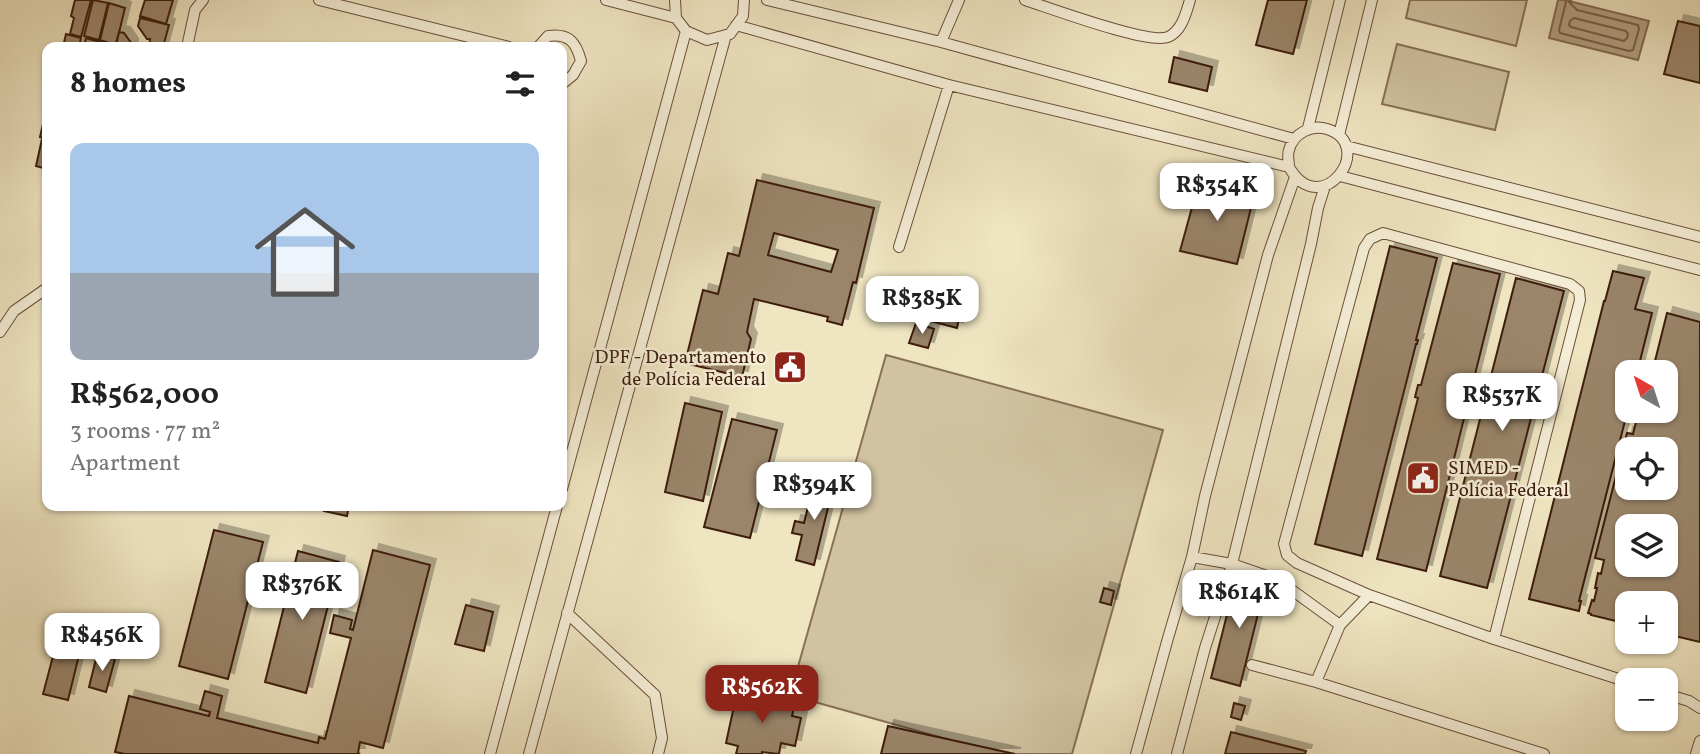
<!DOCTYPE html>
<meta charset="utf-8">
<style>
body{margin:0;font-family:Vollkorn,serif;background:#f6f6f6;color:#222;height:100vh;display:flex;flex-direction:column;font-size:26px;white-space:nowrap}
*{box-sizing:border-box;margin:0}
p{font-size:23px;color:#767676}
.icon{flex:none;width:38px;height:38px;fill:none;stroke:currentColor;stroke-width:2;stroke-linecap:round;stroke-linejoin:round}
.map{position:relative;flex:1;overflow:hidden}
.side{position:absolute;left:42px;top:42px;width:525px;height:469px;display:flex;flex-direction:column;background:#fff;border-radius:14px;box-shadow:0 2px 5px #0004}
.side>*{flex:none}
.needle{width:46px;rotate:321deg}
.fabs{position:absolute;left:1615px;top:360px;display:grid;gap:14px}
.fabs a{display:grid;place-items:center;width:63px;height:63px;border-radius:14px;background:#fff;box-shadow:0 2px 5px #0004;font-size:35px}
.price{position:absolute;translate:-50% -60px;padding:0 16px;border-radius:14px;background:#fff;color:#222;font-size:23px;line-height:46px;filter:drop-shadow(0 2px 4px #0008)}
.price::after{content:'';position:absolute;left:50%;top:42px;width:21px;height:16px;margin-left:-10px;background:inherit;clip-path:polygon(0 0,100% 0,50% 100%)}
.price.active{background:#8f2418;color:#fff}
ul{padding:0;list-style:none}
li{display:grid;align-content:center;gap:14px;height:371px;padding:0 28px}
li span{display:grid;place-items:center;height:217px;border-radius:14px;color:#555}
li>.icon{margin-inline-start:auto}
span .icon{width:126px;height:126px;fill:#fffc;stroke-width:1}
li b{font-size:30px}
h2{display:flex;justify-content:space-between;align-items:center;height:84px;padding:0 28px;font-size:30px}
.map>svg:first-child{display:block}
.green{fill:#d1c3a2;stroke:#887057;stroke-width:2}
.water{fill:#b3a183;stroke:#846c53;stroke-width:2}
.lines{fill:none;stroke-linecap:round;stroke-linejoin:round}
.shore{stroke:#785f48;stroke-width:2}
.building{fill:#9a856a;stroke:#3e1d0c;stroke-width:2;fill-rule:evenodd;filter:url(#shadow)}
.lane-casing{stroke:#6a4f39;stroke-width:12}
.lane{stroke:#f5eed7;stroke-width:10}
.labels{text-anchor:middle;stroke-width:5;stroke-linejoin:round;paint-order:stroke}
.poi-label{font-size:19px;fill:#3e1d0c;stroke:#f5eed7;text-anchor:end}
</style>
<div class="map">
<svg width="1700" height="754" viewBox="0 0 1700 754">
<defs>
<filter id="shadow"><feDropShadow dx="6" dy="-6" stdDeviation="0" flood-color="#0004"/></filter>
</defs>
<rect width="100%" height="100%" fill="#efe5c1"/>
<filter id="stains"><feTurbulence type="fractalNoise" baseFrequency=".00286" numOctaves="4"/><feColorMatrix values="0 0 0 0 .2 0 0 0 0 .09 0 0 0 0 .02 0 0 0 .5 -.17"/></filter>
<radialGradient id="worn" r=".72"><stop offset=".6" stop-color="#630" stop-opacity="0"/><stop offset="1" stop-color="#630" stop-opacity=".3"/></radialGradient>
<path class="green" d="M1410,0h117l-11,46 -110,-28z
M1397,44l112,28 -14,58 -113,-26z
M886,355l277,75 -91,324h-72l-210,-59z"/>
<path class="water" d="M1558,0h7l84,21 -11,39 -89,-22z"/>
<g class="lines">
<path class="shore" d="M1565,0l1,2 -7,28 1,3 69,18 4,-1 6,-21 -1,-4 -61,-15 -8,-8 2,-2
M1574,18l52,13 2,3 -1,4 -3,3 -53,-14 -2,-2 1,-4z"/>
</g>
<path class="building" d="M75,0h16l-10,37 -11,-3 4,-16 -3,-2z
M93,0l15,3 -9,37 -15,-4z
M145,0h28l-7,24 -26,-8z
M1268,0h39l-14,54 -37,-9z
M109,3l16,5 -9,37 -16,-5z
M140,18l29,7 -6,22h-14l1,-8h-3l-9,-13z
M1678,21l22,5v57l-36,-9z
M119,32l5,1 8,11v3h-17z
M66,34l15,4 -2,9h-16z
M86,38l25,7v2h-23l-3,-6z
M1174,57l38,10 -5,24 -38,-9z
M47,107v32l-7,-2z
M42,139l5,1v29l-11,-3z
M757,180l117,28 -18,75 -3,-1 -11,43 -15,-4 1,-4 -74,-18 -7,33 4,7 -9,38 -57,-14 18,-73 15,4 10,-41 11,3zM774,233l64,17 -7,22 -63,-17z
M1199,182l55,14 -17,68 -57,-13z
M1390,246l47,12 -21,82h2l-1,4h-1l-54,212 -47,-12z
M1453,263l47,11 -74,297 -49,-12 41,-161 -3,-1 3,-12h3z
M1613,271l31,7 -9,31 17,4 -15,60h-9v36l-49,192h2l-2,10 -50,-12 75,-298h1z
M1516,278l48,13 -77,297 -47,-12z
M928,301l33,9 -4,18 -34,-9z
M1667,313l33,9v320l-34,-8v-30h-38v20l-37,-9v-1l-3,-1 4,-13 2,1 3,-13h-2l3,-15 3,1 3,-14 -9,-2 32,-125 6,1 3,-12h4l3,-11h23v-38h-14zM1628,450h38v38h-38zM1628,527h38v38h-38z
M916,323l18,6 -6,19 -19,-5z
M685,403l37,9 -19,89 -38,-9z
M732,419l45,11 -27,108 -46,-11z
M815,479l19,4 -20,82 -18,-5 6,-25 -10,-2 3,-12 9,2z
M326,506h23l-2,10 -23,-5z
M214,530l49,12 -35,137 -49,-13z
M373,550l57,15 -47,183 -23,-6 -2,11 2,1h-235l-10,-2 14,-56 80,20 1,-4 -10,-3 5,-18 17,5 -5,22 101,25 1,-6 6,2 26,-101 -21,-5 4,-18 18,5 -2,9 3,1z
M298,551l41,11 -33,131 -41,-11z
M1237,575l29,7 -26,104 -29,-8z
M1104,588l10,3 -3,14 -11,-3z
M466,605l27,7 -9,39 -29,-7z
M56,645l24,6 -12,49 -25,-6z
M97,655l18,4 -9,33 -17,-5z
M737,692l53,12 -1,1 5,2 -2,9 9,2 -6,28 -14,-3 -2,11 -17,-2v2h-26l2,-8 -12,-3z
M1234,703l11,3 -4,14 -10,-3z
M888,726l127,28h-134z
M1231,732l75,19 -1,3h-80z"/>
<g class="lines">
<g class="lane-casing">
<path id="lane" d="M319,0l190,47
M606,0l70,18
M675,0l1,18 10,13 21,9 23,-6 13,-18 1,-16
M767,0l174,42 353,97
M1025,0c25,8 124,45 143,37 14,-6 18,-24 22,-37
M736,25l213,60 340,82c32,56 89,-22 38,-38 -16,-5 -34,5 -38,21 -2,5 0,11 0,17
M941,42l18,-42
M187,47l8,-37 8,-10
M538,47l10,-11c21,-3 28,6 33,25l-8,14 -11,9
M1308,128l32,-128
M1339,135l33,-135
M1346,146l354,91
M1340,176l360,94
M899,247l50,-162
M0,332l14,-21 33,-23
M562,489l124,-458
M1192,557l40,7 46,16 62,45
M1369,595l-72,-32 -10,-8 -3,-11 80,-296 6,-9 13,-6 187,51 9,7 1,9 -86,339
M567,613l88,82 7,43 -4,16
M1252,665l64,17 228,72
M1316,682l24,-57 29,-30 125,44 134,43
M1666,694l23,7 11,7
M490,754l67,-248
M529,754l197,-719
M1136,754l32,-116 24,-81 13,-61 63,-241 27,-78
M1177,754l28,-106 27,-84 79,-320 7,-36 7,-22
M1696,754l4,-13"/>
</g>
<use href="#lane" class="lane"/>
</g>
<defs>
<g id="civic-square" transform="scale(1.75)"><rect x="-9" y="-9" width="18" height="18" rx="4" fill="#8f2418" stroke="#f5eed7"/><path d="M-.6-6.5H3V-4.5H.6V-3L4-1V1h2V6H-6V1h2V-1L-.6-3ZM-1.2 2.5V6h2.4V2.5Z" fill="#fff"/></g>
</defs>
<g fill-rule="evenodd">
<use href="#civic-square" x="790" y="367"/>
<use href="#civic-square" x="1423" y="478"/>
</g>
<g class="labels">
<g class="poi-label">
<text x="766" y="363">DPF - Departamento<tspan x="766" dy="22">de Polícia Federal</tspan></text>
<text x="1448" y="474" text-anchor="start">SIMED -<tspan x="1448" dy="22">Polícia Federal</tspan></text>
</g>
</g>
<rect width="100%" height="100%" filter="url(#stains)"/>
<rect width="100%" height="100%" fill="url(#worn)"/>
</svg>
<div class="fabs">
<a><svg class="needle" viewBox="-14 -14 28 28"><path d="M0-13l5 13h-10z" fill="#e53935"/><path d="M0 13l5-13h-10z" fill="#767676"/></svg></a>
<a><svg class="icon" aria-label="locate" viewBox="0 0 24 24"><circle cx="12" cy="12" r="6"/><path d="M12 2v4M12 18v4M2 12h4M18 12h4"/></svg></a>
<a><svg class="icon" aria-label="layers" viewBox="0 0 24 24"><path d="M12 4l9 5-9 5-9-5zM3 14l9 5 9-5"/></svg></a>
<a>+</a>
<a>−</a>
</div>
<b class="price" style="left:1217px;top:223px">R$354K</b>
<b class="price" style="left:922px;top:336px">R$385K</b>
<b class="price" style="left:1502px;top:433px">R$537K</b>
<b class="price" style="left:814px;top:522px">R$394K</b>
<b class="price" style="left:302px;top:622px">R$376K</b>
<b class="price" style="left:1239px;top:630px">R$614K</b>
<b class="price" style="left:102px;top:673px">R$456K</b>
<b class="price active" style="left:762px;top:725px">R$562K</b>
<section class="side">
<h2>8 homes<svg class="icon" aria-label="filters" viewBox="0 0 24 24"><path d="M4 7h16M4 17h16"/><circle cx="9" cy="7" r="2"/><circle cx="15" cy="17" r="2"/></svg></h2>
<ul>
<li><span style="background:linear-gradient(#a9c7e8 60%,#9aa5b1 0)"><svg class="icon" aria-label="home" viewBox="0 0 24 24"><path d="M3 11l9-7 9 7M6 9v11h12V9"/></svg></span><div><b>R$562,000</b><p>3 rooms · 77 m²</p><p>Apartment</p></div></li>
</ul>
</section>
</div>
